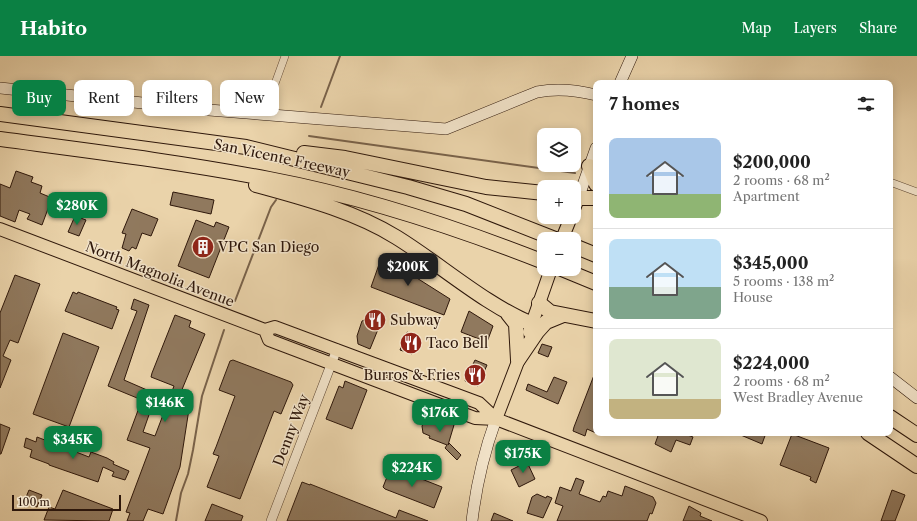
<!DOCTYPE html>
<meta charset="utf-8">
<style>
body{margin:0;font-family:"Libre Caslon Text",serif;background:#f2f2f2;color:#222;height:100vh;display:flex;flex-direction:column;font-size:15px;white-space:nowrap}
*{box-sizing:border-box;margin:0}
p{font-size:13px;color:#767676}
.icon{flex:none;width:22px;height:22px;fill:none;stroke:currentColor;stroke-width:2;stroke-linecap:round;stroke-linejoin:round}
.map{position:relative;flex:1;overflow:hidden}
.panel{position:absolute;left:593px;top:24px;width:300px;height:356px;display:flex;flex-direction:column;background:#fff;border-radius:8px;box-shadow:0 2px 10px #0003}
.panel>*{flex:none}
.hud{position:absolute;left:12px;top:24px;width:380px;height:36px;display:flex;gap:8px}
.controls{position:absolute;left:537px;top:72px;display:grid;gap:8px}
.controls a{display:grid;place-items:center;width:44px;height:44px;border-radius:8px;background:#fff;box-shadow:0 2px 10px #0003;font-size:20px}
.scale{position:absolute;left:12px;bottom:10px;width:109px;box-sizing:border-box;padding-left:4px;border:2px solid #2f180b;border-top:0;font-size:11px;line-height:14px;white-space:nowrap;color:#2f180b;-webkit-text-stroke:3px #f1e2c8;paint-order:stroke}
.price{position:absolute;translate:-50% -34px;padding:0 9px;border-radius:8px;background:#0b8043;color:#fff;font-size:13px;line-height:26px;filter:drop-shadow(0 1px 2px #0008)}
.price::after{content:'';position:absolute;left:50%;top:24px;width:12px;height:9px;margin-left:-6px;background:inherit;clip-path:polygon(0 0,100% 0,50% 100%)}
.price.selected{background:#222;color:#fff}
ul{padding:0;list-style:none}
li{display:flex;align-items:center;gap:12px;height:100px;padding:0 16px}
li+li{border-top:1px solid #e0e0e0}
li span{display:grid;place-items:center;flex:none;width:112px;height:80px;border-radius:8px;color:#555}
li>.icon{margin-inline-start:auto}
span .icon{width:48px;height:48px;fill:#fffc;stroke-width:1}
li b{font-size:17px}
h2{display:flex;justify-content:space-between;align-items:center;height:48px;padding:0 16px;font-size:17px}
.chip{padding:0 14px;border-radius:8px;background:#fff;box-shadow:0 2px 10px #0003;font-size:14px;line-height:36px}
.chip.selected{background:#0b8043;color:#fff}
header{display:flex;align-items:center;gap:24px;box-sizing:border-box;height:56px;padding:0 20px;background:#0b8043;color:#fff}
header strong{font-size:19px}
nav{display:flex;gap:22px;margin-inline-start:auto;font-size:14px}
.map>svg:first-child{display:block}
.lines{fill:none;stroke-linecap:round;stroke-linejoin:round}
.stream{stroke:#79624a;stroke-width:2}
.building{fill:#90795e;stroke:#2f180b}
.minor-casing{stroke:#5e4733;stroke-width:8}
.tertiary-casing{stroke:#5e4733;stroke-width:10}
.secondary-casing{stroke:#2f180b;stroke-width:12}
.primary-casing{stroke:#2f180b;stroke-width:14}
.motorway-casing{stroke:#2f180b;stroke-width:16}
.minor{stroke:#f1e2c8;stroke-width:7}
.tertiary{stroke:#f1e2c8;stroke-width:9}
.secondary{stroke:#f1e2c8;stroke-width:11}
.primary{stroke:#ead3aa;stroke-width:12}
.motorway{stroke:#ead3aa;stroke-width:14}
.labels{text-anchor:middle;stroke-width:3;stroke-linejoin:round;paint-order:stroke}
.street-label{font-size:14px;fill:#2f180b;stroke:#f1e2c8}
.poi-label{font-size:14px;fill:#2f180b;stroke:#f1e2c8;text-anchor:start}
</style>
<header>
<strong>Habito</strong>
<nav><a>Map</a><a>Layers</a><a>Share</a></nav>
</header>
<div class="map">
<svg width="917" height="465" viewBox="0 0 917 465">
<rect width="100%" height="100%" fill="#ead3aa"/>
<filter id="stains"><feTurbulence type="fractalNoise" baseFrequency=".005" numOctaves="4"/><feColorMatrix values="0 0 0 0 .2 0 0 0 0 .09 0 0 0 0 .02 0 0 0 .5 -.17"/></filter>
<radialGradient id="worn" r=".72"><stop offset=".6" stop-color="#630" stop-opacity="0"/><stop offset="1" stop-color="#630" stop-opacity=".3"/></radialGradient>
<g class="lines">
<path class="stream" d="M321,51l19,-51
M309,80l266,37
M235,245l36,-94 5,-7
M176,465l5,-28 7,-19 5,-24 9,-54 22,-66"/>
</g>
<path class="building" d="M16,115l17,6 -2,5 11,4 -2,7 12,5 -10,27 -15,-6 3,-5 -11,-4 -4,12 -15,-6v-32l10,4z
M173,136l41,8 -3,14 -41,-9z
M132,153l26,10 -7,17 -9,-3 -6,16 -4,-2 -3,4 -7,-3 4,-14 -4,-1z
M75,160l11,4 -7,16 -11,-4z
M196,164l18,7 2,-5 13,5 -20,51 -31,-12z
M382,200l68,43 -6,16 -73,-28z
M15,219l25,9 -22,59 -8,-3 -7,16 8,4 -11,28v-75z
M73,236l4,2 1,-2 39,15 -1,2 3,1 -7,19 -47,-18z
M134,243l15,6 -25,75 23,10 -5,10 -34,-14 29,-75 -6,-2z
M469,255l24,15 -6,16 -26,-10z
M175,259l16,6 -2,6 16,7 -29,70 13,5 -9,58 -17,47 -15,-5 -5,12h-16l3,-8 -4,-1 24,-64 -23,-8 13,-35 11,4 -8,23 12,4 19,-50 -23,-9 1,-4z
M369,262l12,4 -11,27 -12,-5 -1,-8 5,-15z
M407,276l11,5 -6,17 -12,-4z
M63,277l36,14 -30,80 -36,-13z
M542,288l10,3 -4,10 -10,-4z
M233,304l58,22 2,3 -12,29 -7,-3 -34,88 -33,-12 12,-31 -6,-2 3,-7 19,-51 -16,-6 11,-29z
M475,304l12,5 -9,21 -13,-5z
M596,314v63l-9,-4 -2,7 -12,-5 1,-4z
M554,321l13,5 -9,22 -32,-14 2,-6 19,8z
M345,325l22,9 -15,39 -26,-10 13,-33 4,2z
M428,359l26,10 -6,20 1,-2 12,12 -4,5 -12,-12 2,-3 -18,-7 1,-2 -7,-3 -1,-7z
M0,368l10,4 -9,26h-1z
M659,377h23l11,4 -3,8 -14,-5 -5,12 -16,-8z
M736,377h30l-4,11z
M792,378l37,14 -13,35 -6,-3 1,-3 -31,-12z
M37,381l52,20 2,-5 16,6 7,4 -1,2 16,7 -4,9 -13,-4 2,-4 -11,-5 -5,15 -49,-17v-1l-19,-7 2,-7 -8,-3 2,-9 10,4z
M527,406l8,17 -16,8 -8,-17z
M391,411l51,20 -8,21 -49,-19 -2,-2z
M576,422l8,3 -5,13 21,8 3,-6 3,1 2,-6 14,5 3,-10 28,11 3,6 -4,11 -2,-1 -3,8h-90l6,-15 -8,-3 5,-16 11,4z
M302,426l8,3v-1l86,34 3,-8 29,11h-141z
M29,434l13,5 -5,12 -13,-5z
M63,434l50,19 -4,12 -65,-1 5,-13 6,2z
M892,434l13,5 -10,26h-14z
M537,438l9,4 1,-2 5,2 -9,20 -16,-5 5,-16z
M212,448l31,12 -2,5h-36z
M689,450l12,7 -1,3 12,5h-29z
M494,457l19,8h-22z"/>
<g class="lines">
<g class="minor-casing">
<path id="minor" d="M264,58l21,-58
M890,126l27,10"/>
</g>
<g class="tertiary-casing">
<path id="tertiary" d="M271,465l66,-172"/>
</g>
<g class="secondary-casing">
<path id="secondary" d="M620,27l12,-27
M0,32l209,22 237,19 91,-37c21,-4 39,-2 59,3
M578,143l18,-51
M890,321l27,21
M472,465c4,-34 12,-69 24,-102"/>
</g>
<g class="primary-casing">
<path id="primary" d="M574,153l4,-10
M0,173l265,101 10,-3 204,76 17,16
M562,183l9,-22
M265,274l4,10 206,78 21,1 265,102
M529,276l22,-63
M496,363l26,-68"/>
</g>
<g class="motorway-casing">
<path id="motorway" d="M0,58l246,33 162,40 58,17 89,35
M0,83c90,12 180,23 269,40 95,18 186,48 275,83
M304,97l41,5 141,29 58,6
M589,110l7,18
M256,129c47,13 98,26 140,52 44,27 88,67 136,87
M574,142h22
M574,190l22,9
M562,213l34,14
M539,247l11,9 46,9
M508,258l8,10 2,36
M518,304l19,-28 9,-10 17,-7
M890,361l27,18
M868,377l49,33"/>
</g>
<use href="#minor" class="minor"/>
<use href="#tertiary" class="tertiary"/>
<use href="#secondary" class="secondary"/>
<use href="#primary" class="primary"/>
<use href="#motorway" class="motorway"/>
</g>
<defs>
<g id="building-disc" transform="scale(1.15)"><circle r="9.5" fill="#8f2418" stroke="#f1e2c8"/><path d="M-4-6H4V6H1V3H-1V6H-4ZM-2.5-4.3h1.7v1.8h-1.7ZM.8-4.3h1.7v1.8H.8ZM-2.5-1h1.7V.8h-1.7ZM.8-1h1.7V.8H.8Z" fill="#fff"/></g>
<g id="restaurant-disc" transform="scale(1.15)"><circle r="9.5" fill="#8f2418" stroke="#f1e2c8"/><path d="M-5-6h1v4h1v-4h1v4h1v-4h1v5L-1.5 .5V6h-2V.5L-5-1ZM5-6V6H3V1.5H1.5Q1.5-4 5-6Z" fill="#fff"/></g>
</defs>
<g fill-rule="evenodd">
<use href="#building-disc" x="203" y="191"/>
<use href="#restaurant-disc" x="375" y="264"/>
<use href="#restaurant-disc" x="411" y="287"/>
<use href="#restaurant-disc" x="475" y="319"/>
</g>
<g class="labels">
<g class="street-label">
<text transform="translate(282 102) rotate(12)" y="5">San Vicente Freeway</text>
<text transform="translate(160 218) rotate(21)" y="5">North Magnolia Avenue</text>
<text transform="translate(291 374) rotate(-69)" y="5">Denny Way</text>
</g>
<g class="poi-label">
<text x="218" y="196">VPC San Diego</text>
<text x="390" y="269">Subway</text>
<text x="426" y="292">Taco Bell</text>
<text x="460" y="324" text-anchor="end">Burros &amp; Fries</text>
</g>
</g>
<rect width="100%" height="100%" filter="url(#stains)"/>
<rect width="100%" height="100%" fill="url(#worn)"/>
</svg>
<div class="controls">
<a><svg class="icon" aria-label="layers" viewBox="0 0 24 24"><path d="M12 4l9 5-9 5-9-5zM3 14l9 5 9-5"/></svg></a>
<a>+</a>
<a>−</a>
</div>
<div class="scale">100 m</div>
<b class="price" style="left:77px;top:170px">$280K</b>
<b class="price selected" style="left:408px;top:231px">$200K</b>
<b class="price" style="left:165px;top:367px">$146K</b>
<b class="price" style="left:440px;top:377px">$176K</b>
<b class="price" style="left:73px;top:404px">$345K</b>
<b class="price" style="left:523px;top:418px">$175K</b>
<b class="price" style="left:412px;top:432px">$224K</b>
<div class="hud">
<a class="chip selected">Buy</a>
<a class="chip">Rent</a>
<a class="chip">Filters</a>
<a class="chip">New</a>
</div>
<section class="panel">
<h2>7 homes<svg class="icon" aria-label="filters" viewBox="0 0 24 24"><path d="M4 7h16M4 17h16"/><circle cx="9" cy="7" r="2"/><circle cx="15" cy="17" r="2"/></svg></h2>
<ul>
<li><span style="background:linear-gradient(#a9c7e8 70%,#8fb573 0)"><svg class="icon" aria-label="home" viewBox="0 0 24 24"><path d="M3 11l9-7 9 7M6 9v11h12V9"/></svg></span><div><b>$200,000</b><p>2 rooms · 68 m²</p><p>Apartment</p></div></li>
<li><span style="background:linear-gradient(#bfe0f5 60%,#7fa58c 0)"><svg class="icon" aria-label="home" viewBox="0 0 24 24"><path d="M3 11l9-7 9 7M6 9v11h12V9"/></svg></span><div><b>$345,000</b><p>5 rooms · 138 m²</p><p>House</p></div></li>
<li><span style="background:linear-gradient(#dfe7d0 75%,#c2b280 0)"><svg class="icon" aria-label="home" viewBox="0 0 24 24"><path d="M3 11l9-7 9 7M6 9v11h12V9"/></svg></span><div><b>$224,000</b><p>2 rooms · 68 m²</p><p>West Bradley Avenue</p></div></li>
</ul>
</section>
</div>
